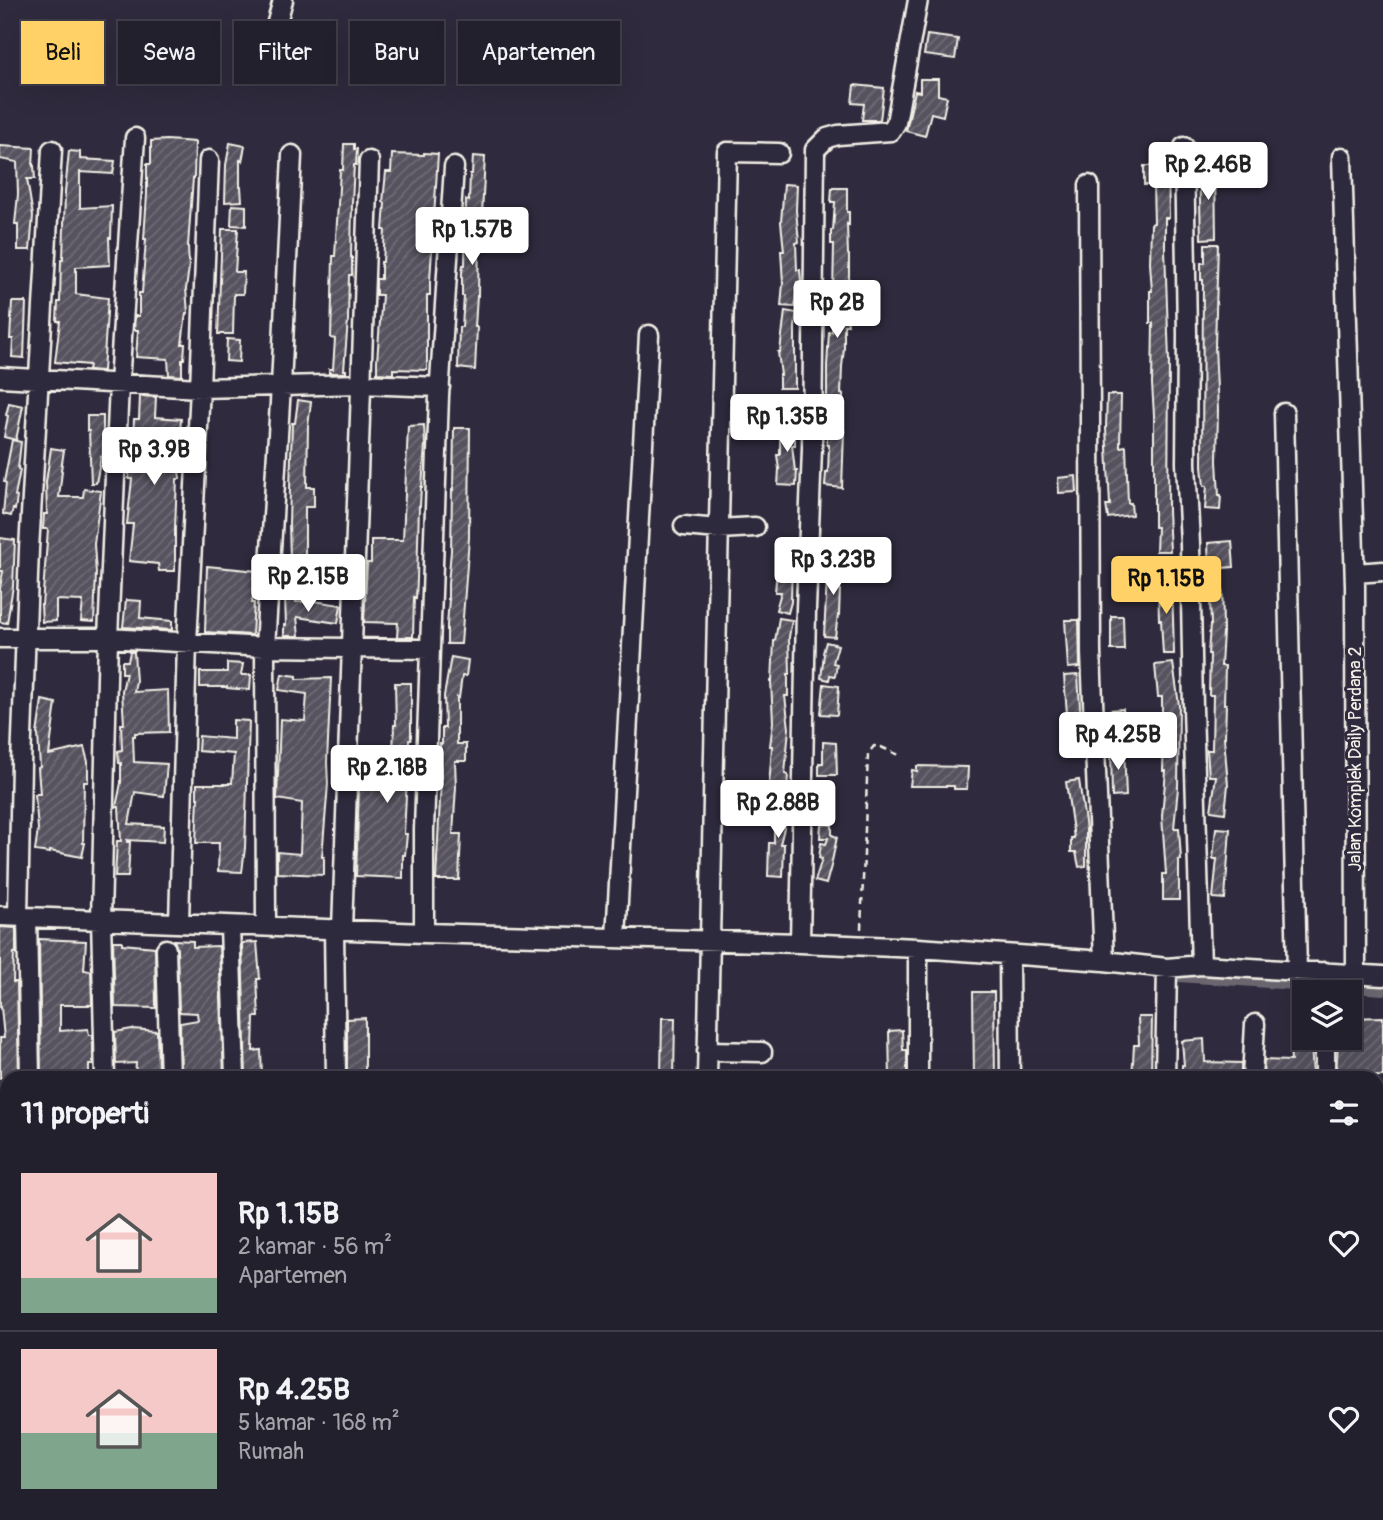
<!DOCTYPE html>
<html lang="id">
<meta charset="utf-8">
<style>
body{margin:0;font-family:Pangolin,sans-serif;background:#2b2836;color:#f1f3f6;height:100vh;display:flex;flex-direction:column;font-size:26px;white-space:nowrap}
*{box-sizing:border-box;margin:0}
p{font-size:23px;color:#a3a3aa}
.icon{flex:none;width:38px;height:38px;fill:none;stroke:currentColor;stroke-width:2;stroke-linecap:round;stroke-linejoin:round}
.map{position:relative;flex:1;overflow:hidden}
.details{position:absolute;left:0px;top:1071px;width:1384px;height:450px;display:flex;flex-direction:column;background:#23202e;border-radius:21px 21px 0 0;box-shadow:0 7px 28px #0002,0 0 0 2px #403e4a}
.details>*{flex:none}
.hud{position:absolute;left:21px;top:21px;width:700px;height:63px;display:flex;gap:14px}
.fabs{position:absolute;left:1292px;top:980px;display:grid;gap:14px}
.fabs a{display:grid;place-items:center;width:70px;height:70px;border-radius:0px;background:#23202e;box-shadow:0 7px 28px #0002,0 0 0 2px #403e4a;font-size:35px}
.price{position:absolute;translate:-50% -60px;padding:0 16px;border-radius:7px;background:#fff;color:#222;font-size:23px;line-height:46px;filter:drop-shadow(0 2px 4px #0008)}
.price::after{content:'';position:absolute;left:50%;top:42px;width:21px;height:16px;margin-left:-10px;background:inherit;clip-path:polygon(0 0,100% 0,50% 100%)}
.price.active{background:#ffd166;color:#111}
ul{padding:0;list-style:none}
li{display:flex;align-items:center;gap:21px;height:175px;padding:0 21px}
li+li{border-top:2px solid #403e4a}
li span{display:grid;place-items:center;flex:none;width:196px;height:140px;border-radius:0px;color:#555}
li>.icon{margin-inline-start:auto}
span .icon{width:84px;height:84px;fill:#fffc;stroke-width:1}
li b{font-size:30px}
h2{display:flex;justify-content:space-between;align-items:center;height:84px;padding:0 21px;font-size:30px}
.tag{padding:0 24px;border-radius:0px;background:#23202e;box-shadow:0 7px 28px #0002,0 0 0 2px #403e4a;font-size:24px;line-height:63px}
.tag.active{background:#ffd166;color:#111}
.map>svg:first-child{display:block}
.lines{fill:none;stroke-linecap:round;stroke-linejoin:round}
.canal{stroke:#6a6670;stroke-width:16}
.building{fill:url(#building-hatch);stroke:#f4f1e8;stroke-width:2}
.minor-casing{stroke:#f4f1e8;stroke-width:23}
.path{stroke:#f4f1e8;stroke-width:2.5;stroke-dasharray:7 5;stroke-linecap:butt}
.minor{stroke:#2f2a3d;stroke-width:18}
.labels{text-anchor:middle;stroke-width:6;stroke-linejoin:round;paint-order:stroke}
.street-label{font-size:18px;fill:#f4f1e8;stroke:#2f2a3d}
</style>
<div class="map">
<svg width="1383" height="1520" viewBox="0 0 1383 1520">
<defs>
<pattern id="building-hatch" width="6" height="6" patternUnits="userSpaceOnUse" patternTransform="scale(1.75)"><rect width="6" height="6" fill="#56525f"/><path d="M-1 1l2-2M0 6l6-6M5 7l2-2" fill="none" stroke="#6f6b76"/></pattern>
</defs>
<rect width="100%" height="100%" fill="#2f2a3d"/>
<filter id="ink" filterUnits="userSpaceOnUse"><feTurbulence type="fractalNoise" baseFrequency=".0143" numOctaves="2"/><feDisplacementMap in="SourceGraphic" scale="14" xChannelSelector="R" yChannelSelector="G"/><feConvolveMatrix kernelMatrix="1 2 1 2 8 2 1 2 1" color-interpolation-filters="sRGB"/></filter>
<g filter="url(#ink)">
<g class="lines">
<path class="canal" d="M1179,974l133,9
M1338,984l45,3"/>
</g>
<path class="building" d="M927,35l31,4 -3,20 -31,-4z
M920,79h18v16l9,2 -4,19 -12,-3 -6,23 -19,-5 9,-40 5,1z
M854,85l30,3 -4,32h-18l2,-16 -12,-1z
M167,140l28,2 -1,36h-1l-5,68 1,22 -3,21 2,24h-2l-4,31h3l-1,15h-2v17l-13,-1 -1,-16 -32,-2 2,-27h-4l1,-14h4v-23h3l4,-54h-2l3,-45v-30h4v-23z
M230,143l15,3 -3,15 -2,-1v27h1l1,14 -17,1 1,-37z
M344,144h10v5h3l-1,16h-2l-2,37 -1,55h1v18h-3l-1,45 -4,50h2v3h-17v-4h4l2,-30 -4,-1 2,-82h2l5,-86h3z
M0,146l34,2 -1,18h1l1,13h-8l6,37 -3,34h-12v-26h-3l3,-30 -1,-32 -17,-3z
M1156,148h14l1,13h-3l1,57h-4v31l4,112 -1,150 2,40h-14l1,-24h-3v-112l-2,-31 1,-61h-3v-32h2l-2,-28 1,-39 3,-1 -1,-38h-9v-19h12z
M69,151l11,1v7l35,2 -2,13 -33,-2v36l32,-2 -1,32h-2l1,27 -34,2v27l32,4 -5,73 -15,-1 1,-5 -34,-3 5,-41h-3l1,-19h2l1,-43h2l2,-67z
M424,153l14,1 -8,127v14h-3v75l-34,-1v5l-16,-1v-12l5,-66h-6v-16h5v-17h2l2,-32h-2l2,-27 -2,-1 3,-30h5l1,-18 32,1z
M473,156l12,1 -4,77h-2l-1,62h-1l-2,31h2l-2,43 -17,-2 1,-41h3l2,-31h-2v-24l1,-7h2l1,-65 3,1 1,-27h2z
M1215,165l1,73 -15,1 -2,-73z
M784,184l13,1 -1,25 3,32 -3,1 1,27h3l1,12h-4l-2,25 -14,-1 2,-23 -2,-32h3l-3,-29z
M832,188h15v24h2v13l-2,-1 1,30 1,1v30h-7l6,40h-4v23l-2,19 -1,27h2v37h1l-2,57 -17,-2 1,-13h2l1,-28h-2v-79l2,-34h3v-19l-3,-17 4,-1 1,-51h-3v-14h2l2,-28h-4z
M232,205l14,1v20l-15,-1z
M222,229h16l-3,43h9l-1,22h-9l-1,40h-15z
M1205,244h13l-3,102 3,64 -1,51 2,34h2l-1,15 -15,-1 2,-23h-3l-2,-20 1,-186h-2v-17h4z
M12,302h14l-2,56 -12,-1 1,-18h-3z
M785,311l12,2 -2,14v61h-16v-13h2l-3,-23h2z
M227,339l13,1 -1,22 -13,-1z
M1107,395h14l-1,52 6,-1 2,57h3l1,12 -24,3 -2,-13h4l-4,-77z
M140,396l16,1 -1,20 26,2 -3,39 2,21h-3l-2,49v43h-16l-1,-7 -29,-3 4,-37h-6l5,-45h-3l2,-42 2,1 1,-19h5z
M298,400l13,2 -3,25 -1,60h7v20h-9v67l-17,-1 1,-14h1l-1,-36 3,-100h3z
M9,403l14,3 -7,34 -12,-3 4,-21 -2,-1z
M787,412l2,16h6v17h-3l3,26h2l-1,15 -18,-1 1,-16 -2,-14h3v-42z
M87,416h16v40l-2,1 -5,26h-5l-2,-52h-2z
M424,425l1,20 -3,42h-1l-1,19h-1l-2,74 -1,18 -2,-1 -1,40h-16l1,-14 -34,-1 3,-59h4v-23h32l5,-114z
M454,428h16l-1,110 -8,106h-14v-19l2,-26h-1v-15l3,-33 1,-61h1z
M12,440l9,2 -3,27 2,1 -5,26 2,1 -2,13 -2,-1 -2,7 -8,-2 3,-31 -2,-1z
M51,448l13,2 -3,20 1,1 -3,26h24l1,-8 17,2 -7,53 2,29 -2,49 -13,-1 2,-20 -27,-1v21l-14,1 -1,-17h1l6,-76h-5l1,-15h3l-1,-32z
M1076,476l1,16 -18,1 -1,-15z
M0,538l15,2 -2,46 -6,37 -7,-1v-34l3,-17h-3z
M1232,541l2,26 -12,1 1,64 -2,34h4l-1,38h2l-1,33h-1l4,48 -3,28 -14,-2 5,-35h-7l-2,-26h5l1,-55h-4l1,-41h-2l2,-29h1l-3,-82z
M778,558l14,1 -1,43 -3,11 -12,-3 5,-18h-6z
M828,559l13,1 -2,55h-1l-3,22 -11,-1z
M207,566l50,5 -5,32h2l-2,32 -47,-3z
M1172,582l2,72h-11l-2,-34h-2l-1,-37z
M285,598h10l1,4 18,-1 27,4 -3,18 -41,-6 2,19h-15v-11h2z
M126,600l15,1 -1,17 32,3v9l-49,-3z
M1111,616h12l1,34h-13z
M779,618l13,2 -3,17 1,37h-2v22h-3l4,32 -4,46 3,1 -1,14 -18,-2 3,-41h-2l3,-24 -2,-41h1l2,-40h1z
M1065,620h14l1,47 -12,1z
M826,642l12,3 -5,18 4,1 -2,12 -5,-1 -1,5 -8,-2 3,-24 -1,-1z
M130,652h4l2,29 -2,11 34,-2 1,42 -34,1v3h-2l1,26 33,2 -3,32 -29,-4 -6,32 35,2 -1,16 -36,-2v2h3l-2,35h-13l2,-36h4l-2,-34h-3l5,-24v-20h-2l-1,-12 4,-1 -1,-26h3l-2,-33 4,-18h-4v-12h6z
M451,657l17,3 -2,16h-4l-3,22 -2,-1v47h9v17h-11l1,26 -3,47h8l-2,46h-23l5,-101 -1,-35h2v-16h3l-1,-32z
M227,663l16,1 -2,11h10l-1,15 -23,-2v-1h-27v-15h27z
M1173,663l6,42 -1,83 -4,40h5l2,32h-2v40h-16v-26h3l-4,-58 4,-45h-3l1,-38h-2v-36h-4l-3,-32z
M282,674l15,2v3l34,-1 -4,84 1,22 -6,73h2v18l-47,-2v-21l23,2 2,-51 -25,-4 3,-80 25,2 2,-27 -28,-4z
M1078,675l4,64h-13l-5,-63z
M395,683h16v57h-2l-5,94h3l-2,21h-2v23l-47,-2 3,-89 33,2 2,-64h2z
M824,684l15,2 -2,29 -16,-1z
M42,700l14,3 -7,52 35,-8 4,15v20h-4l-1,61h2l-3,14 -32,-6v2l-15,-2 3,-22 -3,-35h5l-2,-26 2,-1 -2,-32 -1,-1z
M1123,709l3,28 -13,2 -3,-29z
M233,720l16,1 -4,127 -3,24 -24,-1 1,-28h-23l2,-45h-1v-14h32v-1h3l2,-29 -36,-3 1,-15 34,3z
M823,742l13,1 1,32h-18v-12h4z
M1124,746l2,50 -14,1 -1,-50z
M917,766l51,1 -1,22h-13v-3h-44l2,-16 5,1z
M1079,780l7,49v37l-7,1 -3,-15h-5v-14h3l-8,-56z
M779,798l12,2 -11,44h4l-1,33 -15,-1 1,-33h5v-24z
M821,824l11,1v10l5,2 -6,29 -5,18 -11,-3 7,-22 -3,-1 2,-15 5,1 2,-6h-8z
M1216,828l14,1 -5,70 -12,-1 4,-39h-4z
M0,927l16,1v25h-2l-1,29h4l2,96h-19v-40h4l-3,-31h-1z
M39,939l47,2 -2,29 7,1 1,34h-32v26l28,-2 1,6h4v30h-4v11l-48,2z
M174,940l19,1v6l26,-1 5,131 -43,-3 -1,-51 18,-3 -1,-7 -18,-1 -2,-63z
M113,941h9v3l33,3 1,61 -41,-1z
M257,942l3,37h-3l2,38h-5l-1,34 8,-1 1,27 -16,1 -4,-135z
M973,992h21l1,86h-21z
M1138,1017h14l-1,61h-19l2,-33h5z
M1383,1017v59l-47,2 2,-37h11v-23z
M365,1018v60h-18v-59z
M662,1018h13l-1,60h-13z
M132,1029l25,2 1,43h-1v3l-22,-1 1,-13 -20,1 -1,-32z
M902,1030l1,20h4v28h-17l-1,-47z
M1204,1039l1,23 36,1v15h-59v-13h2l-2,-24z
M1311,1043l2,34 -50,1 1,-18 27,1 -1,-16z"/>
<g class="lines">
<g class="minor-casing">
<path id="minor" d="M268,55l15,-55
M1342,157l13,429 1,388
M1089,185l2,468 13,308
M0,377l200,11 81,-2 11,-231
M1284,413l13,558
M684,526l35,3 36,-2
M1355,573l28,-2
M0,638h108l157,9 165,2 9,-253 15,-229
M0,916l424,17 376,10 118,5 186,13 63,7 34,-3 -8,-257 -3,-164 -4,-81 1,-129 -3,-187
M18,916l3,-152 8,-215 23,-399
M27,917l3,161
M179,922l8,-279 13,-255 9,-228
M266,925l-1,-278 16,-261 80,-2 79,3
M230,926l5,152
M334,929l2,149
M342,929l27,-768
M424,933v-103l6,-181
M616,938l33,-603
M800,943l6,-334 6,-160 3,-299 12,-12 11,-3 53,-4 5,-8 22,-123
M166,949l4,129
M1009,956l1,122
M1201,965l182,11
M1325,972v20
M1325,1038v40
M707,1051l55,1
M105,1078l-4,-159 7,-281 11,-254 16,-246
M707,1078l20,-926 52,1
M918,1078v-130
M1165,1078l2,-110
M1252,1078l3,-54
M0,1265h7
M1377,1345h6
M39,1514v6
M107,1514v6
M178,1514v6
M243,1514v6
M341,1514v6
M1013,1514v6
M1164,1514v6
M1245,1514v6
M1328,1514v6
M697,1520v-6
M922,1520v-6"/>
</g>
<path class="path" d="M861,929l7,-175 6,-8 7,1 18,8"/>
<use href="#minor" class="minor"/>
</g>
</g>
<g class="labels">
<g class="street-label">
<text transform="translate(1355 759) rotate(-90)" y="6">Jalan Komplek Daily Perdana 2</text>
</g>
</g>
</svg>
<div class="fabs">
<a><svg class="icon" aria-label="layers" viewBox="0 0 24 24"><path d="M12 4l9 5-9 5-9-5zM3 14l9 5 9-5"/></svg></a>
</div>
<b class="price" style="left:1208px;top:202px">Rp 2.46B</b>
<b class="price" style="left:472px;top:267px">Rp 1.57B</b>
<b class="price" style="left:837px;top:340px">Rp 2B</b>
<b class="price" style="left:787px;top:454px">Rp 1.35B</b>
<b class="price" style="left:154px;top:487px">Rp 3.9B</b>
<b class="price" style="left:833px;top:597px">Rp 3.23B</b>
<b class="price" style="left:308px;top:614px">Rp 2.15B</b>
<b class="price active" style="left:1166px;top:616px">Rp 1.15B</b>
<b class="price" style="left:1118px;top:772px">Rp 4.25B</b>
<b class="price" style="left:387px;top:805px">Rp 2.18B</b>
<b class="price" style="left:778px;top:840px">Rp 2.88B</b>
<div class="hud">
<a class="tag active">Beli</a>
<a class="tag">Sewa</a>
<a class="tag">Filter</a>
<a class="tag">Baru</a>
<a class="tag">Apartemen</a>
</div>
<section class="details">
<h2>11 properti<svg class="icon" aria-label="filters" viewBox="0 0 24 24"><path d="M4 7h16M4 17h16"/><circle cx="9" cy="7" r="2"/><circle cx="15" cy="17" r="2"/></svg></h2>
<ul>
<li><span style="background:linear-gradient(#f6c9c9 75%,#7fa58c 0)"><svg class="icon" aria-label="home" viewBox="0 0 24 24"><path d="M3 11l9-7 9 7M6 9v11h12V9"/></svg></span><div><b>Rp 1.15B</b><p>2 kamar · 56 m²</p><p>Apartemen</p></div><svg class="icon" aria-label="heart" viewBox="0 0 24 24"><path d="M12 20l-8-8c-3-5 5-10 8-4 3-6 11-1 8 4z"/></svg></li>
<li><span style="background:linear-gradient(#f6c9c9 60%,#7fa58c 0)"><svg class="icon" aria-label="home" viewBox="0 0 24 24"><path d="M3 11l9-7 9 7M6 9v11h12V9"/></svg></span><div><b>Rp 4.25B</b><p>5 kamar · 168 m²</p><p>Rumah</p></div><svg class="icon" aria-label="heart" viewBox="0 0 24 24"><path d="M12 20l-8-8c-3-5 5-10 8-4 3-6 11-1 8 4z"/></svg></li>
</ul>
</section>
</div>
